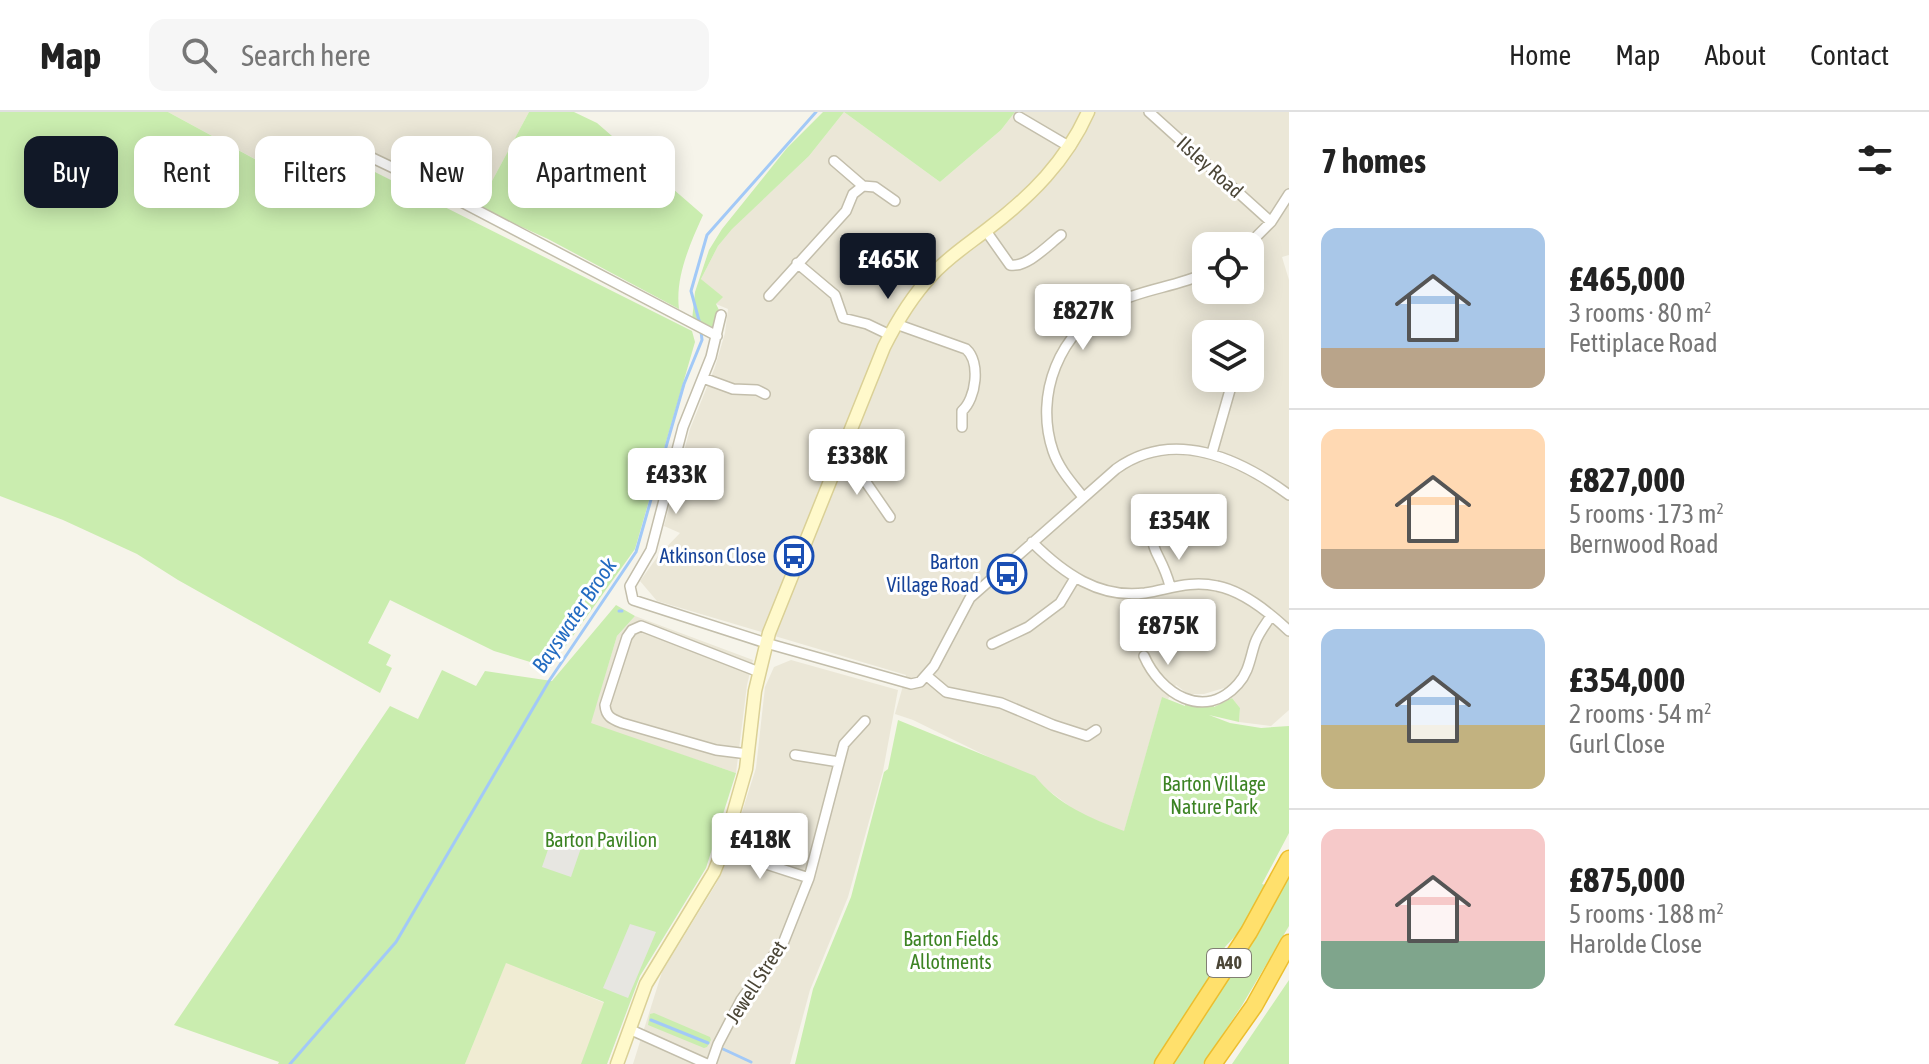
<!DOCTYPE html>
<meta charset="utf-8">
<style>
body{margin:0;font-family:"Asap Condensed",sans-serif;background:#f6f6f6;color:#222;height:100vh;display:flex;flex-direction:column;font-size:30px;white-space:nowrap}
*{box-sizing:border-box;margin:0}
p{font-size:26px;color:#767676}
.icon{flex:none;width:44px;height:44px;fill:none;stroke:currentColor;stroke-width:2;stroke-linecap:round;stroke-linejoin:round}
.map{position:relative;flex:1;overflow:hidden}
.panel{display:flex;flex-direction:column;background:#fff;width:640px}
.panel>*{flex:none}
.banner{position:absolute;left:24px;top:24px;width:760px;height:72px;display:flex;gap:16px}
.controls{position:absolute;left:1192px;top:120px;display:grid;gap:16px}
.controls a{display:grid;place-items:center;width:72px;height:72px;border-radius:16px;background:#fff;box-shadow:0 4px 20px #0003;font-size:40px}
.price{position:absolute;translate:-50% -68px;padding:0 18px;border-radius:8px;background:#fff;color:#222;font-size:26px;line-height:52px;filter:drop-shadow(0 2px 4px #0008)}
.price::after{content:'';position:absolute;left:50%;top:48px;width:24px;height:18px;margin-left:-12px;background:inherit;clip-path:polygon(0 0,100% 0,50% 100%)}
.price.current{background:#111827;color:#fff}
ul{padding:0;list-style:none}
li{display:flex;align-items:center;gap:24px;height:200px;padding:0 32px}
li+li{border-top:2px solid #e0e0e0}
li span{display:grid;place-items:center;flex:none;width:224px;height:160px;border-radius:16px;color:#555}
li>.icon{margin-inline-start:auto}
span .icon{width:96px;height:96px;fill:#fffc;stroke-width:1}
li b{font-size:34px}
h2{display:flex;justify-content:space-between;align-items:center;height:96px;padding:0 32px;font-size:34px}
.pill{padding:0 28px;border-radius:16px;background:#fff;box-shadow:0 4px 20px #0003;font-size:28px;line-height:72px}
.pill.current{background:#111827;color:#fff}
header{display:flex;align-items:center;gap:48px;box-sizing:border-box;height:112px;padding:0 40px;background:#fff;border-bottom:2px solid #e0e0e0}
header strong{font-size:38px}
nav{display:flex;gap:44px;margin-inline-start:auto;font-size:28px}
.search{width:560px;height:72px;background:#f6f6f6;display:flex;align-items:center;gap:20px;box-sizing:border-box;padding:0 28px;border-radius:16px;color:#767676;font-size:30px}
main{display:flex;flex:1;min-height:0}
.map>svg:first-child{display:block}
.residential{fill:#ebe7d7;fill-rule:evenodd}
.education{fill:#f0ecd3}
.green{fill:#caedaf}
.parking{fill:#e7e6e1}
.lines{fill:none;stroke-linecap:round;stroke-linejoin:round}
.stream{stroke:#a2c9f7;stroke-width:3}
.street-casing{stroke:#c3beab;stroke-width:12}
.secondary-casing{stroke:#dad096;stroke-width:15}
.highway-casing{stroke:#ecbe2e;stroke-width:19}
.street{stroke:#fff;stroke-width:9}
.secondary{stroke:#fff9cb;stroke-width:12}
.highway{stroke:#ffe06c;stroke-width:16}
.labels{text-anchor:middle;stroke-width:6;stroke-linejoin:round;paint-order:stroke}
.shield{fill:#fff;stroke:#817e73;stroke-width:2}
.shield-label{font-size:18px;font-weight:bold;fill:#4b4637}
.street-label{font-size:20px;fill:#4b4637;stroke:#fff}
.transit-label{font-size:20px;fill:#164399;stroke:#fff;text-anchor:end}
.park-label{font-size:20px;fill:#3c8323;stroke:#fff}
.water-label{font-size:22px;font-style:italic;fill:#246cc2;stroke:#fff}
</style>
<header>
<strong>Map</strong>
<div class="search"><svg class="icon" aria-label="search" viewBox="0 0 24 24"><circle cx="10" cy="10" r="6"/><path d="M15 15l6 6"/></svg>Search here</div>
<nav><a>Home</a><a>Map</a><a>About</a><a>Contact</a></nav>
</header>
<main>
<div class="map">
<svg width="1289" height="952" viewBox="0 0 1289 952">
<rect width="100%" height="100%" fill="#f6f4ea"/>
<path class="residential" d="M168,0h361l-51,95 -132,-68 -50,42z
M844,0l96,70 61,-52 14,-18h274v143l-7,2 7,23v430l-18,16 -32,-4 1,-14 -16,-20 -20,6h-16l-12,-9 -8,14 -6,-1 -38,134 -47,-20 -33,-25 -10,-11 -25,-9 -96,-47 -18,-6 11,-39 -249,-74 -17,-20 18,-25 22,-23 -16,-7 26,-97 25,-62 10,-34 3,-24 -12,-5 6,-7 -21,-18 17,-33 13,-17 78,-73zM1206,134h44v44h-44zM1206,222h44v44h-44z
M635,504l118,44 -6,25 -11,88 -146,-49 27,-88z
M791,548l107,30 -15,81 -35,126 -38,93 -20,74h-157l29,-92 54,-88 10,-21 30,-95 9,-81 9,-20z"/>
<path class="education" d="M506,850l120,50 -19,52h-142z"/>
<path class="green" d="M0,0h168l127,69 36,-31 361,181 3,11 -60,207 -85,119 -56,-17 -104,-51 -22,43 23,12 -5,10 6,3 -12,25 -202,-113 -41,-26 -74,-34 -63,-24z
M529,0h45l23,11 106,92c-13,29 -28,62 -24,94l-131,-70 -70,-32z
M823,0h192l-14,18 -61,52 -96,-70 -35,44 -77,73 -14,17 -17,33 22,18 -7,7 3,6 -6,19 -21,-9 3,-28 14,-42 13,-21 65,-81z
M616,493l19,11 -18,20 -26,87 145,50 -30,95 -66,108 -33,88h-26l23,-62 -98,-39 -41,101h-187l1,-2 -105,-37 216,-319 28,13 24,-49 34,16 9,-15 67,10z
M1162,585l23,9v-4l28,2 1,3 18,-9 8,10 -1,14 -30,-7 21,8 31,5 28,-2v107l-27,51 7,2 -19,34 -25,27 -42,77 -28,40h-360l18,-75 38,-92 33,-125 4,-3 10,-49 137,56c23,29 55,42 89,55z
M1289,760v54l-48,81 -38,57h-36z
M1289,868v84h-57z
M654,901l56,24 1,3 -4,7 -3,1 -56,-23 2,-11z"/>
<path class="parking" d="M553,723l29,10 -11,32 -29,-10z
M630,812l26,8 -28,66 -25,-10z"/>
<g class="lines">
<path class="stream" d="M700,212l-9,-33 16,-56 109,-123
M619,499h3
M651,908l57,23
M723,937l28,13
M290,952l106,-122 153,-261 87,-129 48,-168 18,-44 -1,-9"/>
<g class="street-casing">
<path id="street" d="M1149,0l122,110
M1019,5l51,30
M339,30l88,42 290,152
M834,49l29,25 12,1 20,14
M986,119l24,34c17,3 38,-20 51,-30
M1247,134l24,-24 18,-28
M797,151l38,32 8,23 24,6 23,11
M769,184l77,-85 7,-17 10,-8
M721,203l-10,42 -28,70 -32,123 -21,36 3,14 133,43 145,41 9,-2 14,-16 36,-68 146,-129c57,-41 123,-11 173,26
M896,212l70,25c15,13 10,50 -4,62v16
M703,266l30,11 24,1 8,4
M1212,341l20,-70
M837,351l24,12 29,42
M1083,385c-11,-14 -24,-28 -30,-46 -19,-56 6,-120 60,-147 29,-15 63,-17 93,-31
M1159,393c-16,48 0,40 11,81
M1032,430c31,31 67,57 113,51 25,-4 45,-13 72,-7 26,5 53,27 72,45
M992,532l36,-17 32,-24 15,-25
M1144,544c16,37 60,66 94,28 11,-12 12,-26 17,-41 3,-9 10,-18 16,-27
M927,564l19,16 55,11 52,22 34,11 9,-6
M748,642l-32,-4 -94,-27c-10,-4 -16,-6 -17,-18l22,-68 5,-7 9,-4 118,46
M795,643l44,7
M723,738l86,28
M629,917l78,35
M711,952l7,-20 23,-44 43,-59 25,-63 35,-134 21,-23"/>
</g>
<g class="secondary-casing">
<path id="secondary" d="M617,952l29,-80 68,-112 9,-22 23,-81 9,-78 14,-58 115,-286c13,-26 28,-51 48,-72 16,-18 38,-32 57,-47 42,-32 77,-67 99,-116"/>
</g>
<g class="highway-casing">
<path id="highway" d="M1163,952l86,-132 40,-73
M1213,952l41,-58 35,-63"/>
</g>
<use href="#street" class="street"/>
<use href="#secondary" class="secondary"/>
<use href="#highway" class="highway"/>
</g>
<defs>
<g id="bus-ring" transform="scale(2)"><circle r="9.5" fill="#fff" stroke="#1a4fb4" stroke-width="1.5"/><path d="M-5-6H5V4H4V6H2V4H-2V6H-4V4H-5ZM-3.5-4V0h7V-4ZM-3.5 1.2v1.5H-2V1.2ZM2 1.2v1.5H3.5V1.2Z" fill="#1a4fb4"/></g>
</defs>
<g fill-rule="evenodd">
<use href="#bus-ring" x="794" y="444"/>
<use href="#bus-ring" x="1007" y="462"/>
</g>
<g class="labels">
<rect class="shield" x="1207" y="837" width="44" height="28" rx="6"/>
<g class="shield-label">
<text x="1229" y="857">A40</text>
</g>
<g class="street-label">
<text transform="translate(1210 55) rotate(42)" y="7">Ilsley Road</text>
<text transform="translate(756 870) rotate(-57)" y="7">Jewell Street</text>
</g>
<g class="transit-label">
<text x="766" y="451">Atkinson Close</text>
<text x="979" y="457">Barton<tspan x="979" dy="23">Village Road</tspan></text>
</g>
<g class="park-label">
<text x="1214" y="679">Barton Village<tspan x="1214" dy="23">Nature Park</tspan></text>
<text x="601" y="735">Barton Pavilion</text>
<text x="951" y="834">Barton Fields<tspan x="951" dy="23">Allotments</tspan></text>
</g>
<g class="water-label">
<text transform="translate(574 503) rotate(-56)" y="8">Bayswater Brook</text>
</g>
</g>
</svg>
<div class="controls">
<a><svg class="icon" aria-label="locate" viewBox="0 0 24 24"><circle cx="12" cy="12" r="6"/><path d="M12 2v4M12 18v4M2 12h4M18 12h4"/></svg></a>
<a><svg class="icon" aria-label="layers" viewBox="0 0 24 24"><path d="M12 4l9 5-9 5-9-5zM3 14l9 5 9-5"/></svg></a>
</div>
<b class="price current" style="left:888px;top:189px">£465K</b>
<b class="price" style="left:1083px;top:240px">£827K</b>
<b class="price" style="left:857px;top:385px">£338K</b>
<b class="price" style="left:676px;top:404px">£433K</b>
<b class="price" style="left:1179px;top:450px">£354K</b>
<b class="price" style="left:1168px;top:555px">£875K</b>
<b class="price" style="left:760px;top:769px">£418K</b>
<div class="banner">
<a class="pill current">Buy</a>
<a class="pill">Rent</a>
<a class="pill">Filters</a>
<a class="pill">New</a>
<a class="pill">Apartment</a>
</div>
</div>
<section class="panel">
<h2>7 homes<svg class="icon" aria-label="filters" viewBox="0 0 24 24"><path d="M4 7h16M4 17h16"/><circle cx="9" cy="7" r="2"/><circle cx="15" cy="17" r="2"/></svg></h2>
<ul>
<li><span style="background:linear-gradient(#a9c7e8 75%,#b9a48a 0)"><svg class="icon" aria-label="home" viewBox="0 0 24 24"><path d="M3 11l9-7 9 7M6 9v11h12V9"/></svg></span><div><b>£465,000</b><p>3 rooms · 80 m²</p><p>Fettiplace Road</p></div></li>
<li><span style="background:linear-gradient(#ffd9b3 75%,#b9a48a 0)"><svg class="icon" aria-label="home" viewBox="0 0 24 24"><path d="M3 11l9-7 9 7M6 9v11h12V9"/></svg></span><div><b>£827,000</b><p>5 rooms · 173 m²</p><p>Bernwood Road</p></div></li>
<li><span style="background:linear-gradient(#a9c7e8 60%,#c2b280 0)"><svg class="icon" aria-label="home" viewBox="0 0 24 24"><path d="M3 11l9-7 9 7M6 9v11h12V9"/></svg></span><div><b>£354,000</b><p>2 rooms · 54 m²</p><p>Gurl Close</p></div></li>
<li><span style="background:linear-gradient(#f6c9c9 70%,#7fa58c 0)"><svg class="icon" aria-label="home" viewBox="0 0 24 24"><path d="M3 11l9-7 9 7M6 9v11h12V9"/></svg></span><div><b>£875,000</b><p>5 rooms · 188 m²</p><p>Harolde Close</p></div></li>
</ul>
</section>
</main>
